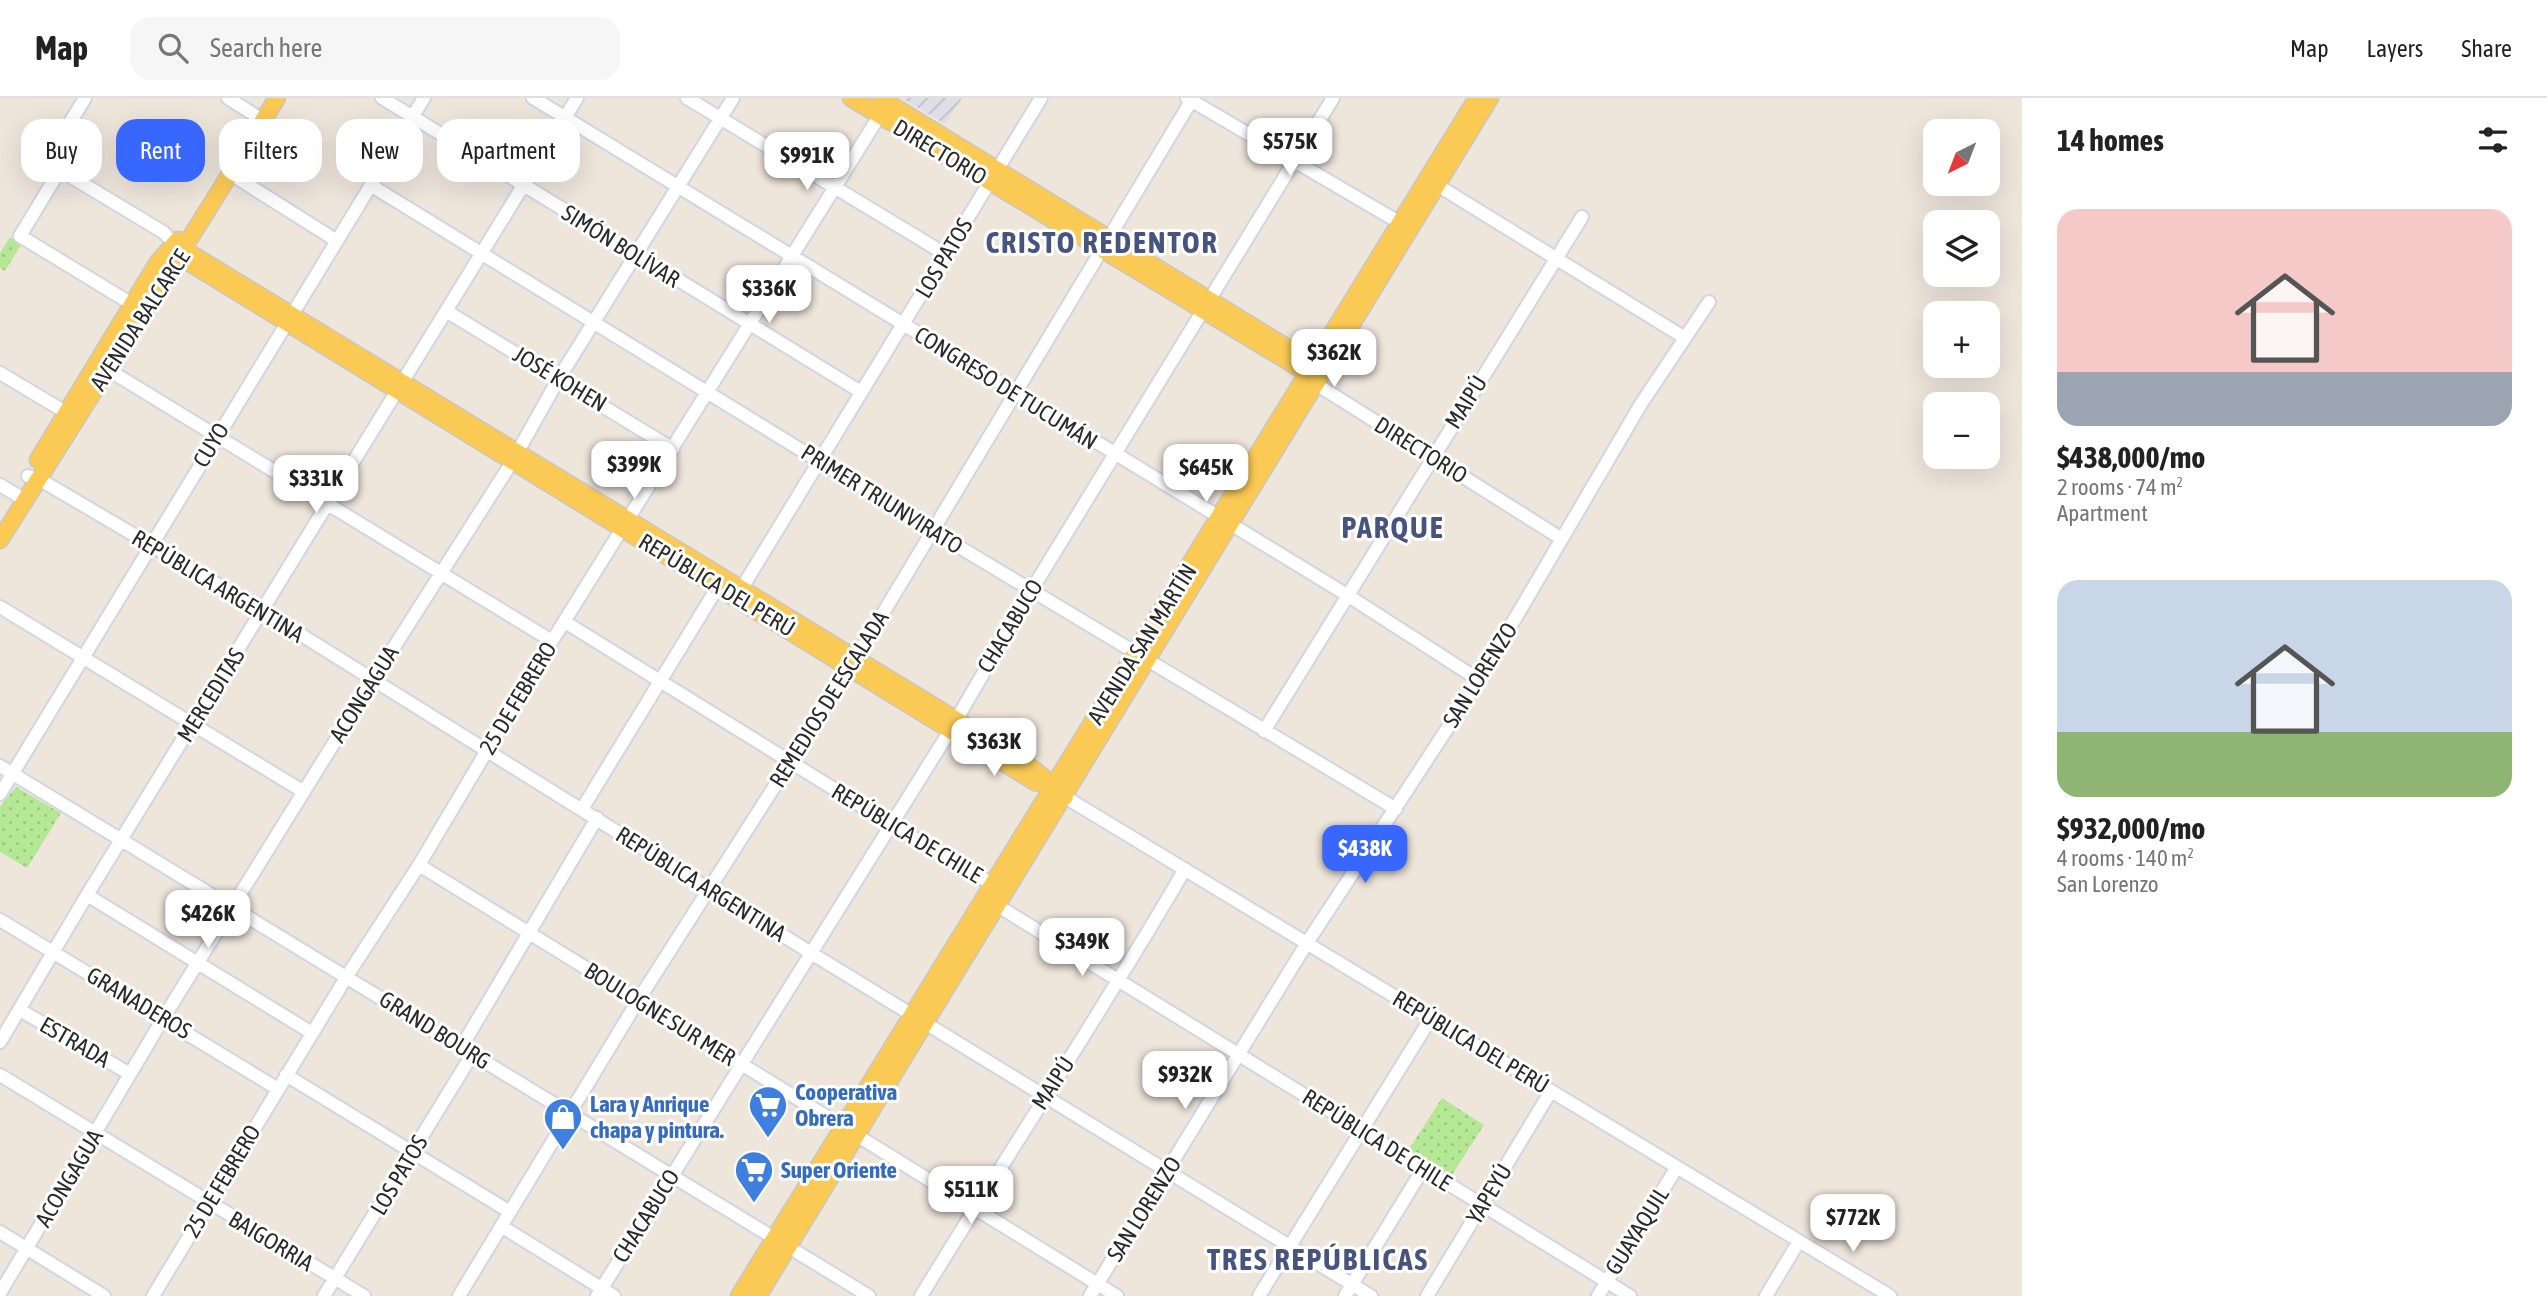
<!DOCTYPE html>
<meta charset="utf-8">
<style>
body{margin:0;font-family:"Asap Condensed",sans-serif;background:#f6f6f6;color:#222;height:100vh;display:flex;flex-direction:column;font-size:26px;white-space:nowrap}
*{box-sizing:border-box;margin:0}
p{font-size:23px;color:#767676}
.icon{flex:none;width:38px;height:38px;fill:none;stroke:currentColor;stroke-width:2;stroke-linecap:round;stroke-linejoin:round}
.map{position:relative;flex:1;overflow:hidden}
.details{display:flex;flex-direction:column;background:#fff;width:525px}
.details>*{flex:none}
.top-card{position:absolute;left:21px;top:21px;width:665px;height:63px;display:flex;gap:14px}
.needle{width:46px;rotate:222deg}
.fabs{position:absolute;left:1923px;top:21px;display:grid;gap:14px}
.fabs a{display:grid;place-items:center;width:77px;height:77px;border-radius:14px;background:#fff;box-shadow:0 7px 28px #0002;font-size:35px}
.price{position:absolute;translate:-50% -60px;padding:0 16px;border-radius:14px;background:#fff;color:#222;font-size:23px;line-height:46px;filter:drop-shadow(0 2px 4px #0008)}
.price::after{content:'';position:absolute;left:50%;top:42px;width:21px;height:16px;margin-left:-10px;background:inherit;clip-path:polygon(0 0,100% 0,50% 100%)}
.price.active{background:#3767ff;color:#fff}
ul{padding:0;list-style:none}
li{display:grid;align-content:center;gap:14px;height:371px;padding:0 35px}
li span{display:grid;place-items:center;height:217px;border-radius:21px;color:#555}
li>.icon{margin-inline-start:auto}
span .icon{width:126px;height:126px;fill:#fffc;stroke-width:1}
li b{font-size:30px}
h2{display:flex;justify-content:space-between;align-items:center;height:84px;padding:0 35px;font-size:30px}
.pill{padding:0 24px;border-radius:21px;background:#fff;box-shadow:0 7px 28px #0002;font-size:24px;line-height:63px}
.pill.active{background:#3767ff;color:#fff}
header{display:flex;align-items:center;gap:42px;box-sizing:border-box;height:98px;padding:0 35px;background:#fff;border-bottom:2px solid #e0e0e0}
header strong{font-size:33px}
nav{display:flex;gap:38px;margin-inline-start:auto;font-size:24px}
.search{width:490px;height:63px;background:#f6f6f6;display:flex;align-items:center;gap:18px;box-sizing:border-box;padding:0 24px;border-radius:21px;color:#767676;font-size:26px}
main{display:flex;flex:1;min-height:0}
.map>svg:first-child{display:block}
.industrial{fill:url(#industrial-furrows)}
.park{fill:url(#park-dots)}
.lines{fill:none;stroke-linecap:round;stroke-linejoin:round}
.minor-casing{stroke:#d1d5e4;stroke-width:16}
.major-casing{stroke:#c8c8c8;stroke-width:19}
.minor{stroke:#fff;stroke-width:12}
.major{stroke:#faca54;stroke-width:16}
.labels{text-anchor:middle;stroke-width:6;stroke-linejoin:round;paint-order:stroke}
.street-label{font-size:23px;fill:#2a2a2a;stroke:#fff}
.shop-label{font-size:23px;font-weight:bold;fill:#366cbe;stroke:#fff;text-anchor:start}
.district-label{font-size:30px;font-weight:bold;letter-spacing:2px;fill:#47547f;stroke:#fff}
</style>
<header>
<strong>Map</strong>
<div class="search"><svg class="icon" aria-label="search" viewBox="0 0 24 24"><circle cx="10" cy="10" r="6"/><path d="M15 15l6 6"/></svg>Search here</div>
<nav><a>Map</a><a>Layers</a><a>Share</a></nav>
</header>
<main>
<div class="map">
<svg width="2022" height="1198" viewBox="0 0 2022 1198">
<defs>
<pattern id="industrial-furrows" width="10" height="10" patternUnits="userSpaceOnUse" patternTransform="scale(1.75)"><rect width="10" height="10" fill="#dfdde5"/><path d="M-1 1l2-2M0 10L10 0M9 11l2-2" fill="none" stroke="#c0bec5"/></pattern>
<pattern id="park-dots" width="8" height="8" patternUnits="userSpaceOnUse" patternTransform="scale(1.75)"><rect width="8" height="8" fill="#b5e894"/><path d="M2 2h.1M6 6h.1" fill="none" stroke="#9cc780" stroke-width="1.8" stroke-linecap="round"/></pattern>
</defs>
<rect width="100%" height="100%" fill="#eee5db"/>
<path class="industrial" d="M902,0h60l-17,26z"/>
<path class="park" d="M10,139l11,8 -16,26 -5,-3v-15z
M16,689l45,26 -34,55 -27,-16v-45z
M1442,1000l42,27 -36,56 -42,-27z"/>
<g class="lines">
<g class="minor-casing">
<path id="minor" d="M85,0l-22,36 -3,36 -40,66 120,73
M228,0l36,23
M382,0l479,294
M533,0l814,497 132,85
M687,0l258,156
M1187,0l220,129
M60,72l103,62 12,12
M231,76l106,67
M1437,87l248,153
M372,88l559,344 465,279
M446,213l227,138
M102,268l450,275
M0,275l72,43
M1316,286l246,155
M28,378l11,3 224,132 548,342 560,343
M0,387l25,15
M737,498l304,-498
M0,509l304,185
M565,524l327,203 100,59 6,22 632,390
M1264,633l318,-514
M0,668l869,530
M0,696l424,-696
M1065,699l825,499
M582,711l140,-229
M419,767l698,431
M87,797l225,138
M0,822l278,169
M20,912l110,64
M0,944l87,-147 490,-797
M462,948l135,-228
M0,977l364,221
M286,977l224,137
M501,1128l113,70
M0,1134l104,64
M0,1195l164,-276 209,-337 139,-218 47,-84 174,-280
M153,1198l194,-320 72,-111 133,-224 331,-531
M324,1198l149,-243
M459,1198l180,-297 211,-331 343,-570
M597,1198l354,-567 80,-138 302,-493
M921,1198c87,-143 180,-282 264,-427
M1090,1198l217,-353 172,-263 162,-276 68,-102
M1259,1198l172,-278
M1345,1198l78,-127
M1427,1198l124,-205
M1598,1198l79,-129
M1766,1198l33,-55"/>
</g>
<g class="major-casing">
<path id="major" d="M851,0l458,276 5,8
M880,0l442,271
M1336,252l154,-252
M38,362l120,-198 20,-22
M0,442c93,-147 186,-294 277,-442
M1054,687l-19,-3 -855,-525 -5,-4v-9l780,475c39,24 78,45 110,78
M739,1198l738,-1198
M758,1198l563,-921"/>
</g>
<use href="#minor" class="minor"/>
<use href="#major" class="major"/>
</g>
<defs>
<g id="supermarket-pin" transform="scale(2.0125)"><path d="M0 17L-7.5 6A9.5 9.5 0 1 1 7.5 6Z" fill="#3f7fe0" stroke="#fff"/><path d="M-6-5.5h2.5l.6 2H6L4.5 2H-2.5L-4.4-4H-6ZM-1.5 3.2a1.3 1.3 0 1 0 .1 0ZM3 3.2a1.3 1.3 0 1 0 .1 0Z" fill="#fff"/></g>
<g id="shop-pin" transform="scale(2.0125)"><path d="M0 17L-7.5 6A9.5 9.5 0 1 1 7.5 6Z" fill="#3f7fe0" stroke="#fff"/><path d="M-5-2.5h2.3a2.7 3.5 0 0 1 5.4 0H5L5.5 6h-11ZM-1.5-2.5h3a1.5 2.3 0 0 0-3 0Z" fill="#fff"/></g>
</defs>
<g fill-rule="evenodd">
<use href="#supermarket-pin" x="768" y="1007"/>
<use href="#shop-pin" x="563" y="1019"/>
<use href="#supermarket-pin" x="754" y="1072"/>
</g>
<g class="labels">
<g class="street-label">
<text transform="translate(940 54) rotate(31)" y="8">DIRECTORIO</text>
<text transform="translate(621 148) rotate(32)" y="8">SIMÓN BOLÍVAR</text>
<text transform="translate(944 160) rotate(-59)" y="8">LOS PATOS</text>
<text transform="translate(140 222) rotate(-57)" y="8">AVENIDA BALCARCE</text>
<text transform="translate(560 281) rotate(31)" y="8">JOSÉ KOHEN</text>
<text transform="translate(1006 290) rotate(32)" y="8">CONGRESO DE TUCUMÁN</text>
<text transform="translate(1466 304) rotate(-58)" y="8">MAIPÚ</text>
<text transform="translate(211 347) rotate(-59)" y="8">CUYO</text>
<text transform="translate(1421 352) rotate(32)" y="8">DIRECTORIO</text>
<text transform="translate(882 401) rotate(32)" y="8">PRIMER TRIUNVIRATO</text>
<text transform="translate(717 487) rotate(31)" y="8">REPÚBLICA DEL PERÚ</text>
<text transform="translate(218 488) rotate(31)" y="8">REPÚBLICA ARGENTINA</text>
<text transform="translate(1010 528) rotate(-59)" y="8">CHACABUCO</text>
<text transform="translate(1142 546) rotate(-58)" y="8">AVENIDA SAN MARTÍN</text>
<text transform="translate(1480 577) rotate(-58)" y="8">SAN LORENZO</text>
<text transform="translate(364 596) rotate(-58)" y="8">ACONGAGUA</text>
<text transform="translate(211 597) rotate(-58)" y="8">MERCEDITAS</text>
<text transform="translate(518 600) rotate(-59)" y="8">25 DE FEBRERO</text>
<text transform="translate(829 601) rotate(-58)" y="8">REMEDIOS DE ESCALADA</text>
<text transform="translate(907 735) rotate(31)" y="8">REPÚBLICA DE CHILE</text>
<text transform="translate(701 786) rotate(32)" y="8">REPÚBLICA ARGENTINA</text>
<text transform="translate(139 905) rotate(31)" y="8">GRANADEROS</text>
<text transform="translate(660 916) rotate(32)" y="8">BOULOGNE SUR MER</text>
<text transform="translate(435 932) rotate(32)" y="8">GRAND BOURG</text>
<text transform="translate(75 944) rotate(30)" y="8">ESTRADA</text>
<text transform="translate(1471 944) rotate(31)" y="8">REPÚBLICA DEL PERÚ</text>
<text transform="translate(1053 985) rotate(-57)" y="8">MAIPÚ</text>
<text transform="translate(1377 1042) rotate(32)" y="8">REPÚBLICA DE CHILE</text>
<text transform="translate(399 1077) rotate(-59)" y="8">LOS PATOS</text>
<text transform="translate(69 1080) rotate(-59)" y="8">ACONGAGUA</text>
<text transform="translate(222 1083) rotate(-59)" y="8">25 DE FEBRERO</text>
<text transform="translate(1489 1096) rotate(-59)" y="8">YAPEYÚ</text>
<text transform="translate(1144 1111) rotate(-58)" y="8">SAN LORENZO</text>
<text transform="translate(646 1118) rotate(-58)" y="8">CHACABUCO</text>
<text transform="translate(1637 1133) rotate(-58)" y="8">GUAYAQUIL</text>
<text transform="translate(271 1143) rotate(31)" y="8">BAIGORRIA</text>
</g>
<g class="shop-label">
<text x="795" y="1002">Cooperativa<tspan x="795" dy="26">Obrera</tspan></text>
<text x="590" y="1014">Lara y Anrique<tspan x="590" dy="26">chapa y pintura.</tspan></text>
<text x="781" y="1080">Super Oriente</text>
</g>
<g class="district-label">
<text x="1102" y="155">CRISTO REDENTOR</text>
<text x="1393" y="440">PARQUE</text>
<text x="1318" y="1172">TRES REPÚBLICAS</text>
</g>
</g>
</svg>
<div class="fabs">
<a><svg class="needle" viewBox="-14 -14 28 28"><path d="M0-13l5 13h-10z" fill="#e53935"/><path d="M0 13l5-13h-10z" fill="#767676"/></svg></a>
<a><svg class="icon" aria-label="layers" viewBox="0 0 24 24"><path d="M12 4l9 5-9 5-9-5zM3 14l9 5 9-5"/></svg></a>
<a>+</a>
<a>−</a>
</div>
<b class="price" style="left:1290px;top:80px">$575K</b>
<b class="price" style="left:807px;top:94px">$991K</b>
<b class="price" style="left:769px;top:227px">$336K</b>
<b class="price" style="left:1334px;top:291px">$362K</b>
<b class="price" style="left:634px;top:403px">$399K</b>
<b class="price" style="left:1206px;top:406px">$645K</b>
<b class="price" style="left:316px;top:417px">$331K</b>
<b class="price" style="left:994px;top:680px">$363K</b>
<b class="price active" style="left:1365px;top:787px">$438K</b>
<b class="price" style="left:208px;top:852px">$426K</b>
<b class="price" style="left:1082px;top:880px">$349K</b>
<b class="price" style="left:1185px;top:1013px">$932K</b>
<b class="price" style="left:971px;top:1128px">$511K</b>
<b class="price" style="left:1853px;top:1156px">$772K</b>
<div class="top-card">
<a class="pill">Buy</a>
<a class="pill active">Rent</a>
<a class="pill">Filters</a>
<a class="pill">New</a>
<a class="pill">Apartment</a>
</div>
</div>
<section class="details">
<h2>14 homes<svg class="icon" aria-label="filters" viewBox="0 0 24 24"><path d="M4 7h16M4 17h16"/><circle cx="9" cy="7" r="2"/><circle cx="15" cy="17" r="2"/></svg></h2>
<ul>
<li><span style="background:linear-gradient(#f6c9c9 75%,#9aa5b1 0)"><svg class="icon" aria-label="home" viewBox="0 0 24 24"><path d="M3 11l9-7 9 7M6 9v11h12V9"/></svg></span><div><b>$438,000/mo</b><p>2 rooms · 74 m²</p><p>Apartment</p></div></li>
<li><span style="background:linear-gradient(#c9d6e8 70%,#8fb573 0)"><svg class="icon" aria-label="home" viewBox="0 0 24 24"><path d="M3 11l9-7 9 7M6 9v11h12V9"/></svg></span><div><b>$932,000/mo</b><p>4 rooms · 140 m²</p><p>San Lorenzo</p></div></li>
</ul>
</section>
</main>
